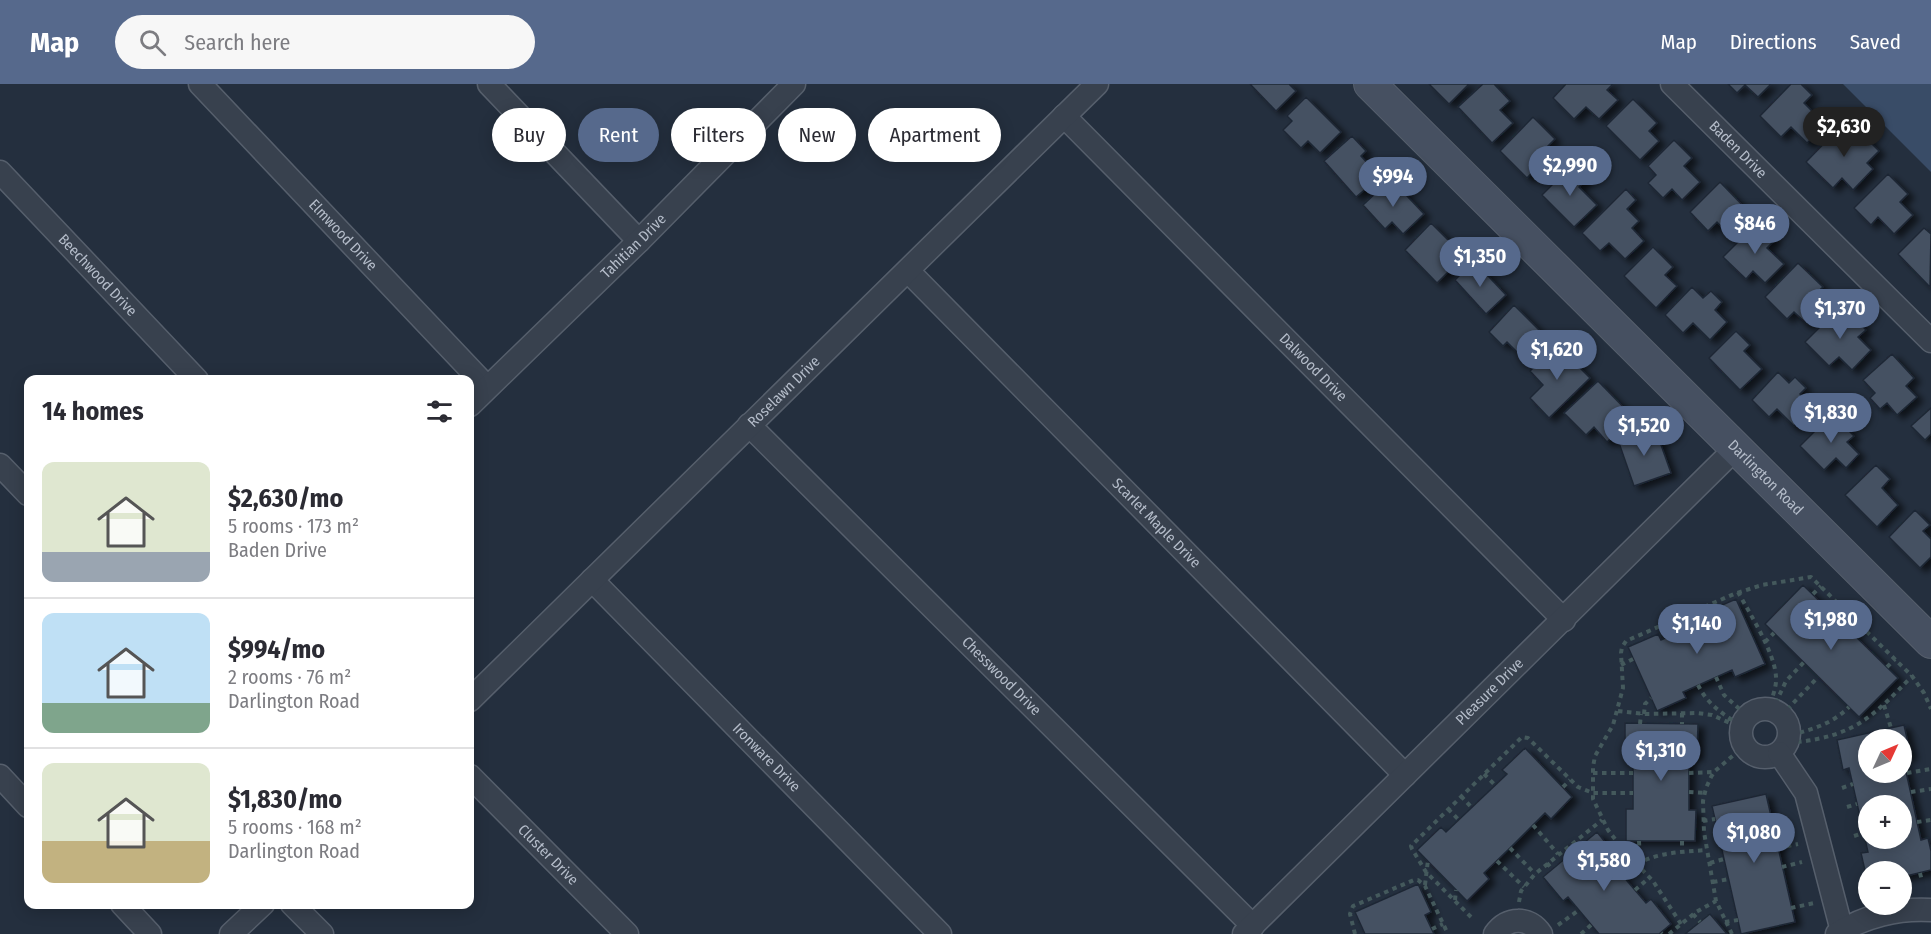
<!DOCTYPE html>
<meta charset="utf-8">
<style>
body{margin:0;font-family:"Fira Sans Condensed",sans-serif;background:#f7f7f7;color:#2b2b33;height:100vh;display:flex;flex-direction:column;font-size:22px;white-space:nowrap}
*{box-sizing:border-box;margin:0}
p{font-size:20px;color:#7c7c81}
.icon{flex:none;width:33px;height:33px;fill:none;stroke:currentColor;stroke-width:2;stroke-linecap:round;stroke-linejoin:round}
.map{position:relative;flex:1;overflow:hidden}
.details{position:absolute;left:24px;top:291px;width:450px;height:534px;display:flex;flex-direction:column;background:#fff;border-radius:12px;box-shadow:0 3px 15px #0003}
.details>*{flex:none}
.hud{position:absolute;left:492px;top:24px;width:570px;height:54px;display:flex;gap:12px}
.needle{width:39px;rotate:46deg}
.tools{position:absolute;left:1858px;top:645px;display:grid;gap:12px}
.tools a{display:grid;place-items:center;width:54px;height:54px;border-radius:50%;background:#fff;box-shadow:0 3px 15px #0003;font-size:30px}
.price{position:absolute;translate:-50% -51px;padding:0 14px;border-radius:21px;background:#56698c;color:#fff;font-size:20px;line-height:39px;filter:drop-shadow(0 2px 3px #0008)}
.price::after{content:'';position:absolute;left:50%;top:36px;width:18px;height:14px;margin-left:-9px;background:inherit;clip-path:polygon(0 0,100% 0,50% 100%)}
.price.on{background:#222;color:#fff}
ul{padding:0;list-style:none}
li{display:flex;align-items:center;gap:18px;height:150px;padding:0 18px}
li+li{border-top:2px solid #e1e1e2}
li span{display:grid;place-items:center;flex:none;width:168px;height:120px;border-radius:12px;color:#555}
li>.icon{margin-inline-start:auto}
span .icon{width:72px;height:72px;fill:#fffc;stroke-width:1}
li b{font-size:26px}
h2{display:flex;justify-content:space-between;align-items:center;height:72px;padding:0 18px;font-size:26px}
.tag{padding:0 21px;border-radius:27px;background:#fff;box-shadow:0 3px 15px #0003;font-size:21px;line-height:54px}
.tag.on{background:#56698c;color:#fff}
header{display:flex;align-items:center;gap:36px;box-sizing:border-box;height:84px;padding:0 30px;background:#56698c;color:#fff}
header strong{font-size:28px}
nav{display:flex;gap:33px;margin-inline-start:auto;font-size:21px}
.search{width:420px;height:54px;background:#f7f7f7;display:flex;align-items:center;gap:15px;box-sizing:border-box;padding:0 21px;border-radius:33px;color:#7c7c81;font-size:22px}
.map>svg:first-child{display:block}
.water{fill:#394c67}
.building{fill:#455162;stroke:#1f2835;stroke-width:1.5;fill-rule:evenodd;filter:url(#shadow)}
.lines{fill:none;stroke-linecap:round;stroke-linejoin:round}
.street-casing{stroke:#565f6c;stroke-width:25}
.secondary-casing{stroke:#565f6c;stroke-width:34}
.path{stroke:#44595c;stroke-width:4;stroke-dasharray:4.5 4.5;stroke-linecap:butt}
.street{stroke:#38414e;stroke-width:22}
.secondary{stroke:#465061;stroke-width:32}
.labels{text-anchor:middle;stroke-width:5;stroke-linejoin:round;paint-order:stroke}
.street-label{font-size:15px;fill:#b4bcc9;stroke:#1d2633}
</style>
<header>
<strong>Map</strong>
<div class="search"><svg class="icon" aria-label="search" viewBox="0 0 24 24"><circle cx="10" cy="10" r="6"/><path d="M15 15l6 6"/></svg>Search here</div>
<nav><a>Map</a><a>Directions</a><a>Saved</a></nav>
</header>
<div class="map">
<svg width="1931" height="850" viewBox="0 0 1931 850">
<defs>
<filter id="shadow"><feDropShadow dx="6" dy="4" stdDeviation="3" flood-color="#0009"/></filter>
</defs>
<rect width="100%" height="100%" fill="#242f3e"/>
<path class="water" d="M1843,0h88v88z"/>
<path class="building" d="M1250,0h39l7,7 -20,20z
M1429,0h40l-20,20z
M1483,0h11l16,17 -10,9 13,13 -21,20 -34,-36z
M1566,0h47l-6,6 11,10 -19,19 -13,-12 -12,12 -21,-21z
M1728,0h43l-13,13 -13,-12 -8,8z
M1791,0h10l11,11 -8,8 22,22 -19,18 -16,-16 -10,10 -21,-21z
M1306,13l35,35 -21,21 -12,-12 -7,7 -18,-18 9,-9 -5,-5z
M1633,15l24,24 -8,8 10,10 -19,19 -34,-34z
M1533,33l22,22 -7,7 14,13 -15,15 -9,-8 -11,12 -27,-27z
M1842,41l10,9 5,-5 22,22 -12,12 6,6 -20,21 -11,-12 -9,10 -27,-26z
M1352,52l14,15 -5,5 19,21 -24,20 -32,-36z
M1674,56l18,18 -8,8 16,16 -18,18 -10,-11 -9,9 -15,-15 8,-8 -8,-9z
M1572,81l15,14 -8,8 18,18 -23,22 -32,-32z
M1888,90l20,20 -8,8 13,13 -19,19 -16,-17 -7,8 -17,-17z
M1391,95l33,35 -21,20 -11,-12 -7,7 -22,-24z
M1720,98l30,31 -21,22 -12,-13 -9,9 -18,-19z
M1626,105l10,11 -9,9 12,12 -7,7 12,13 -19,18 -16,-16 -9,8 -18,-18z
M1431,139l33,33 -27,27 -32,-33z
M1757,139l18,17 -8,8 17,16 -19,19 -12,-12 -7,8 -23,-22z
M1924,144l7,6 -1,53 -32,-33z
M1653,163l20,20 -8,8 12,11 -21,22 -32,-32z
M1474,177l32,34 -20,19 -31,-34z
M1798,179l25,24 -9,8 11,10 -18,19 -13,-12 -7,7 -22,-22z
M1692,203l11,11 8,-7 11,11 -7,8 12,12 -17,18 -17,-17 -10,10 -18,-18z
M1514,221l32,32 -22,22 -17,-17 -4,4 -14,-14z
M1842,221l24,25 -8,7 13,13 -19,20 -13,-13 -10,9 -24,-24z
M1736,247l14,14 -6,6 18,18 -22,21 -31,-32z
M1557,261l33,33 -41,40 -19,-20 13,-13 -13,-14z
M1892,270l22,24 -8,8 11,11 -20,18 -10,-12 -7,6 -10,-11 5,-5 -12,-13z
M1778,288l11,11 6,-6 11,11 -6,6 13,12 -19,20 -17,-17 -8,8 -17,-17z
M1598,297l35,36 -26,25 -13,-15 -8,8 -22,-22z
M1931,324v26l-6,6 -14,-14z
M1832,330l22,22 -7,6 12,12 -13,14 -10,-10 -12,12 -24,-24z
M1655,344l16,45 -37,13 -16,-46z
M1876,381l14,14 -8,9 16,17 -21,22 -32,-32z
M1915,426l15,15 -7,6 8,8v18l-11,11 -31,-31z
M1803,501l95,93 -39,39 -94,-93z
M1736,515l29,65 -30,13 -3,-7 -49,22 3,6 -29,13 -29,-64 30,-13 3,6 48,-21 -3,-7z
M1625,639l73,1 -1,32h-8v54h7l-1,31h-69v-32h7v-59h-8z
M1904,641l7,31 -8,2 18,82 7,-2 3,13v19l-29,7v-5h-33l-1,12 -7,-31 7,-1 -19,-84 -6,2 -6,-30zM1869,656h33v32h-33zM1869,722h33v32h-33z
M1525,664l47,49 -21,22 -6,-6 -35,35 -26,25 5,6 -22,22 -50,-51 24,-23 5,5 61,-58 -5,-4z
M1766,710l29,128 -54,12 -29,-128z
M1597,748l21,26 -6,5 10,12 24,28 5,-4 20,25 -12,10h-60l-31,-37 -5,4 -20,-24z
M1418,800l13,28 -6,3 9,19h-69l-10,-22z
M1710,830l17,20h-42z"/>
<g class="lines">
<g class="street-casing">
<g id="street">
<path id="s1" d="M200,0l287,303"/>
<path d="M489,0l150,157"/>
<path id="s2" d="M1672,0l259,257"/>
<path id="s3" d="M1064,32l500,504"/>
<path id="s4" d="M0,88l197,208"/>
<path id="s5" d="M908,187l497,504"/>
<path id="s6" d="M470,321l169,-164 155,-157"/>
<path id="s7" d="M749,341l504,501"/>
<path d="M0,381l28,29"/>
<path id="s8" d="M592,496l348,354"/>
<path id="s9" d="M470,616l627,-616"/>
<circle cx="1765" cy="649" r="24"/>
<path d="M1779,669l27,40 36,138"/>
<path d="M0,692l28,30"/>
<path id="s10" d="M470,692l157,158"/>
<path d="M122,820l28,30"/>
<path d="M292,820l30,30"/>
<path d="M231,850l32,-30"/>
<path id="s11" d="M1244,850l492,-486"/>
<path d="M1495,850c12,-17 34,-18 46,0"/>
<path d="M1837,850c27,-18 62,-26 94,-24"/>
</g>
</g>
<g class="secondary-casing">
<g id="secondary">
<path id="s12" d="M1370,0l561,558"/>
</g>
</g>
<path class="path" d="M1738,508c12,22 37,61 38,85 1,10 -5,23 -7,32
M1813,510l8,-8
M1689,529l6,12
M1670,538l6,12
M1843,540l8,-8
M1857,553l8,-8
M1765,558l9,-9
M1621,581l12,-6
M1887,583l8,-8
M1716,593l8,18 23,21
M1698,601c10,20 25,29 43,41
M1884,621l7,23
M1618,627l26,3 53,-1 15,2 29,13
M1772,627l14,-30 18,-19
M1682,629v11
M1644,630l1,-10 6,-6
M1781,632l37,-39
M1640,640l1,-10
M1791,651c22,-6 41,-11 58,-28
M1797,658c57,-6 77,-26 115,-66
M1593,689h40
M1689,689l25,-1
M1907,689l24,-4
M1484,690l11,11
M1563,703l7,-7
M1842,704l11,-4
M1689,708l16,1
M1911,708l20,-3
M1461,712l11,12
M1847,723l10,-3
M1448,725l11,11
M1703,737l12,-2
M1917,738l14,-2
M1533,741l25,29
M1854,752l9,-3
M1639,757l1,22
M1682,757v11
M1510,764l25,26
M1778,764l20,-4
M1497,777l27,26
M1547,779l5,6
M1710,779l14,-4
M1637,780c22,-12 45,-12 70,-14
M1782,783l20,-5
M1920,789l2,8
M1622,791l14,-12
M1713,798l16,-3
M1425,801l3,-25
M1635,806l14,-12
M1455,816l1,-10
M1519,818l2,-11 14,-17 67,-54
M1791,824l23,-5
M1693,830l7,8
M1471,833l-45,-45 -14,-23 -1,-3 111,-109 6,1 3,3 47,46 15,6h40
M1725,838l13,-2
M1681,840l-28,-43 -28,-29 -17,-22 -15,-31v-32l2,-11 18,-31 10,-37 -2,-35 1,-6 4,-6 108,-47 28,-9 49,-8 101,99 12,17 7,16
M1558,841l21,-15
M1432,845l11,-5
M1661,849l1,1
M1355,850l-5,-20 3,-8 61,-26h4l7,6 23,48
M1581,850l10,-9
M1669,850l27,-22 20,-11
M1732,850l-16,-33 -12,-69 -1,-31 3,-13 5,-11 4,-6 29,-25"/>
<use href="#street" class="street"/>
<use href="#secondary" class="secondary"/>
</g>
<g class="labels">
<g class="street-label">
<text dy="5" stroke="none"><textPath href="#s2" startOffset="93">Baden Drive</textPath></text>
<text dy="5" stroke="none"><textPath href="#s1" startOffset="208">Elmwood Drive</textPath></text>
<text dy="5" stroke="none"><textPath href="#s6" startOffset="228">Tahitian Drive</textPath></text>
<text dy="5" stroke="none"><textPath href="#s4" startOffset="142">Beechwood Drive</textPath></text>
<text dy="5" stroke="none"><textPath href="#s3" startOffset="354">Dalwood Drive</textPath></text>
<text dy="5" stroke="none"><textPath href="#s9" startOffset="440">Roselawn Drive</textPath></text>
<text dy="5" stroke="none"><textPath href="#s12" startOffset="558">Darlington Road</textPath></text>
<text dy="5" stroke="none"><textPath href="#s5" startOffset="354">Scarlet Maple Drive</textPath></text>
<text dy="5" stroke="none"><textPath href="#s7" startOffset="356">Chesswood Drive</textPath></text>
<text dy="5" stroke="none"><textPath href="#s11" startOffset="345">Pleasure Drive</textPath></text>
<text dy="5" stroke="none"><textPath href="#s8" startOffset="249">Ironware Drive</textPath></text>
<text dy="5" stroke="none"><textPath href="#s10" startOffset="111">Cluster Drive</textPath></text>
</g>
</g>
</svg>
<div class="tools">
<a><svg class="needle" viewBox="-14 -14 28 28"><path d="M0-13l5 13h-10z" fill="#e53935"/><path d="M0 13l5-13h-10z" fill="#7c7c81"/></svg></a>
<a>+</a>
<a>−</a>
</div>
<b class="price on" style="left:1844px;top:74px">$2,630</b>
<b class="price" style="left:1570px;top:113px">$2,990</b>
<b class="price" style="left:1393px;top:124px">$994</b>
<b class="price" style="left:1755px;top:171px">$846</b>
<b class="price" style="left:1480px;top:204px">$1,350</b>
<b class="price" style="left:1840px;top:256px">$1,370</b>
<b class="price" style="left:1557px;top:297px">$1,620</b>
<b class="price" style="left:1831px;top:360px">$1,830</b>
<b class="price" style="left:1644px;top:373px">$1,520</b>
<b class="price" style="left:1831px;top:567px">$1,980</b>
<b class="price" style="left:1697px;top:571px">$1,140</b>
<b class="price" style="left:1661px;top:698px">$1,310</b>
<b class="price" style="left:1754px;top:780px">$1,080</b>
<b class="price" style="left:1604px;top:808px">$1,580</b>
<div class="hud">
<a class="tag">Buy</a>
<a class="tag on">Rent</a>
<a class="tag">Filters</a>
<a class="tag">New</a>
<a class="tag">Apartment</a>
</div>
<section class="details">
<h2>14 homes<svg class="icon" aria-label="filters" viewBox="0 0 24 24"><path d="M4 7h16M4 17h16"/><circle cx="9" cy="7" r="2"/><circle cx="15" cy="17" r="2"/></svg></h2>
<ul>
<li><span style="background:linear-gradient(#dfe7d0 75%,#9aa5b1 0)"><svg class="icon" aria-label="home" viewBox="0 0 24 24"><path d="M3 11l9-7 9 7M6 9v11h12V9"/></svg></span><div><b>$2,630/mo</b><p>5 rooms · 173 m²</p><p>Baden Drive</p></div></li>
<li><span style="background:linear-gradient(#bfe0f5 75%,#7fa58c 0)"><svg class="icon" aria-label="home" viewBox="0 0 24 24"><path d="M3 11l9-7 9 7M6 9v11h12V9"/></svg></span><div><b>$994/mo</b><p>2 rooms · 76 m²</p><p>Darlington Road</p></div></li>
<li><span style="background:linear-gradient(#dfe7d0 65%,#c2b280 0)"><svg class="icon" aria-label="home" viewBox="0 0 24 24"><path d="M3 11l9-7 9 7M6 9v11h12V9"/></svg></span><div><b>$1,830/mo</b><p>5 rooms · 168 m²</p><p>Darlington Road</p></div></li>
</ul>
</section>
</div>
